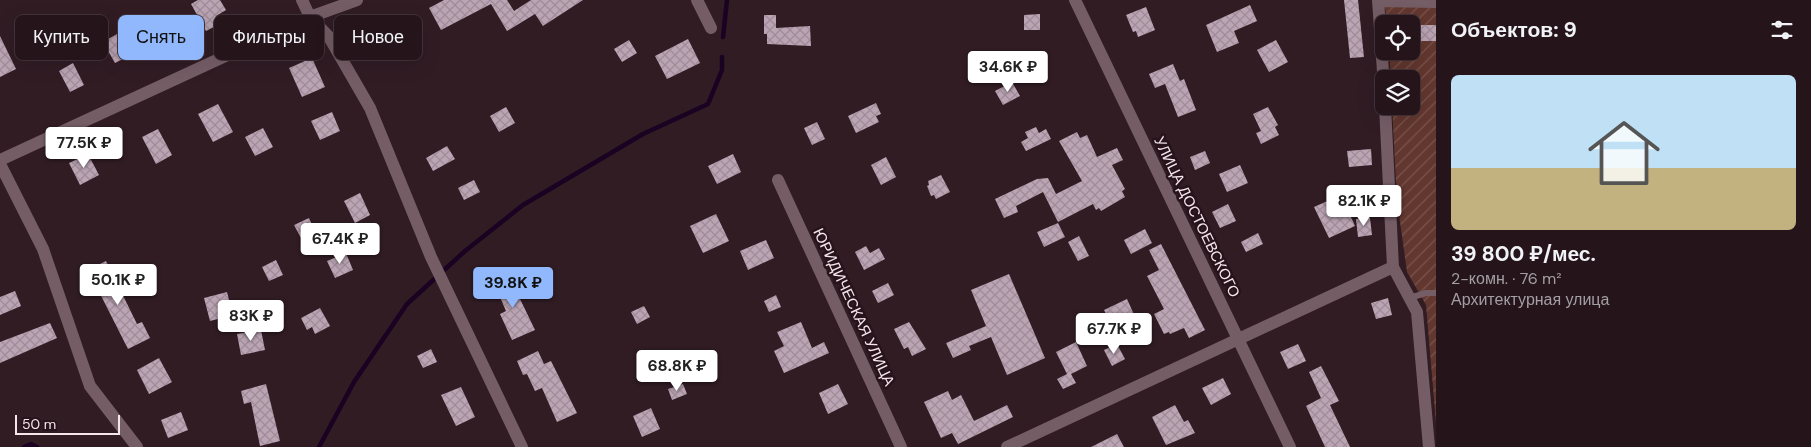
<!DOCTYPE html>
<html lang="ru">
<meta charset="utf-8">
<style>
body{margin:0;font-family:"DM Sans",sans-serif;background:#2d1e24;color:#f1f3f6;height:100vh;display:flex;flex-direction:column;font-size:19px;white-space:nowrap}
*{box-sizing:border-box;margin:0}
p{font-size:16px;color:#a39fa3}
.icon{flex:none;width:28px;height:28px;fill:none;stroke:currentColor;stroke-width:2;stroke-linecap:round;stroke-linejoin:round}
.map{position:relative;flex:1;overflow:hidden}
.drawer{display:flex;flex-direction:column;background:#25151b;width:375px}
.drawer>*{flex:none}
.banner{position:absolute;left:15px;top:15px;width:475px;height:45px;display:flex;gap:10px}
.tools{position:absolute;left:1375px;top:15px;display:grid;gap:10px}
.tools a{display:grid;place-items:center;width:45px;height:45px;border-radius:8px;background:#25151b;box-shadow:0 5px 20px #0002,0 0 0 1px #42343a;font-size:25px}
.scale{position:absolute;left:15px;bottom:12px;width:105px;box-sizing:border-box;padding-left:5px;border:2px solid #f5e6eb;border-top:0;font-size:14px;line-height:18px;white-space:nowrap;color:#f5e6eb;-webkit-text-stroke:4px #27131b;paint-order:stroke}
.price{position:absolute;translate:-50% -42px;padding:0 11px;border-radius:5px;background:#fff;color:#222;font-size:16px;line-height:32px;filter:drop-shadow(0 1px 2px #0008)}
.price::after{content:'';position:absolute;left:50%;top:30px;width:15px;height:11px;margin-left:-8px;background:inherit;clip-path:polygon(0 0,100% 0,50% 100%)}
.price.active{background:#91b8fd;color:#111}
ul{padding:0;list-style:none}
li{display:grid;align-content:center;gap:10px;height:265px;padding:0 15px}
li span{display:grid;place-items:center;height:155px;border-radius:8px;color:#555}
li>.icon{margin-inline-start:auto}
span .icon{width:90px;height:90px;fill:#fffc;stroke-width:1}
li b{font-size:21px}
h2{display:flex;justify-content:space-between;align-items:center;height:60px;padding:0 15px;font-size:21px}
.chip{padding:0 18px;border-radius:8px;background:#25151b;box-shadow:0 5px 20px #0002,0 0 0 1px #42343a;font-size:18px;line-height:45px}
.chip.active{background:#91b8fd;color:#111}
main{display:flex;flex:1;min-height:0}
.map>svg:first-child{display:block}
.garden{fill:url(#garden-furrows)}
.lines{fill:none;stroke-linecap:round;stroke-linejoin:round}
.stream{stroke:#1a0222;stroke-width:4.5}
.building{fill:url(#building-cross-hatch)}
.lane{stroke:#755d66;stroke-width:6}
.street{stroke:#755d66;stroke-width:12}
.labels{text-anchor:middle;stroke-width:5;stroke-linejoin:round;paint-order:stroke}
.street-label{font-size:15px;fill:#f5e6eb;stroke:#27131b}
</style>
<main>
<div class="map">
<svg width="1436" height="447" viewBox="0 0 1436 447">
<defs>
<pattern id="garden-furrows" width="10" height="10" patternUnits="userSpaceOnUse" patternTransform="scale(1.25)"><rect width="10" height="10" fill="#62372f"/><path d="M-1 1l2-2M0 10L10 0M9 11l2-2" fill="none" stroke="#79544d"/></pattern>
<pattern id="building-cross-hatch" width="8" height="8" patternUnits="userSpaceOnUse" patternTransform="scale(1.25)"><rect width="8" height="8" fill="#bba4b4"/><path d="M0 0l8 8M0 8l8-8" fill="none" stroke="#9f8c98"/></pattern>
</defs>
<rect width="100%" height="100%" fill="#311c24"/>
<path class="garden" d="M1383,0h53v423l-10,-118 -19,-33 -10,-72 -5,-94h19v-27h-20l-2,-28h22v-27h-23z"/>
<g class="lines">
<path class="stream" d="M723,37l4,-37
M24,447l7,-3 6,3
M319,447l35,-65 53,-78 58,-53 58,-46 120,-71 65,-30 14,-34v-13"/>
</g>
<path class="building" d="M198,0h22l6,10 -10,6 4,8 -14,7 -15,-27z
M444,0h63l7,11 17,-11h52l-40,26 -8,-12 -28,17 -16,-27 -50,26 -12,-22z
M1344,0h14l6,57 -14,1z
M1250,5l7,16 -23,10 5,12 -22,9 -11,-27z
M1146,7l9,23 -17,7 -2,-6 -3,1 -7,-17z
M391,14l13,25 -25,13 -13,-25z
M1040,14v16h-16v-15z
M764,15h12v13l34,-2 1,20 -44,-2v-10h-3z
M161,17l11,22 -14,7 -11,-22z
M1411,25h25v16h-25z
M117,34l12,22 -14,7 -12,-21z
M0,36l16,33 -16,8z
M688,39l12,24 -33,16 -12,-23z
M629,40l8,13 -15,9 -8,-13z
M1276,40l12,22 -19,10 -12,-22z
M312,58l13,29 -23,10 -13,-29z
M73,63l11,22 -14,7 -11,-21z
M1173,64l7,17 4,-2 12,31 -18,7 -13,-33 -10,4 -6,-14z
M1012,82l8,14 -17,9 -8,-14z
M876,103l5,11 -5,2 3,6 -23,11 -8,-17z
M218,104l15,28 -20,10 -15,-28z
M506,107l9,16 -16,9 -9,-16z
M1268,107l10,18 -3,2 4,8 -18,9 -5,-11 5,-2 -8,-17z
M332,112l8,19 -20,9 -9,-19z
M817,122l8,17 -13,6 -8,-17z
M1036,127l3,6 7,-4 5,10 -25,12 -5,-9 7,-4 -3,-6z
M263,128l10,19 -18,9 -10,-19z
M158,129l14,26 -16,9 -14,-27z
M1077,132l3,6 7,-3 10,22 20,-9 6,12 -11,5 13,24 -3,2 3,6 -24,14 -2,-3 -3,2 -3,-6 -35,18 -15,-30 -27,14 2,6 -14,6 -9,-19 42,-20 11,-1 8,16 26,-13 -23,-40z
M447,146l8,13 -22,12 -7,-13z
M1371,149l1,16 -23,2 -2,-16z
M1205,151l5,12 -15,7 -5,-13z
M88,154l11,21 -19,10 -11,-22z
M733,154l8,18 -24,12 -9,-18z
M886,157l10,20 -15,8 -10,-20z
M1240,165l8,18 -21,9 -8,-18z
M941,175l9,17 -14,7 -2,-4 -3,1 -4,-10 2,-1 -1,-4z
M474,180l6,12 -16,8 -6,-12z
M360,193l10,22 -15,8 -11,-22z
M1341,195l14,31 -26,12 -15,-31z
M1228,204l8,17 -16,7 -8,-16z
M716,214l13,27 -26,12 -13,-27z
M309,218l7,16 -14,6 -8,-15z
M1370,218l2,17 -14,2 -2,-18z
M1058,223l7,14 -21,10 -7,-15z
M1145,229l7,14 -21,11 -7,-14z
M1258,233l5,11 -17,8 -5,-10z
M1079,236l10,20 -11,5 -10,-19z
M766,240l8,18 -26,12 -8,-19z
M1161,244l44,86 -16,8 -5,-10 -14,6 -1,-2 -5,2 -10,-20 10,-5 -17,-33 12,-6 -10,-20z
M866,246l4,7 9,-5 6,11 -21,11 -9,-18z
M346,253l7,17 -18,8 -8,-17z
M276,260l7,15 -14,6 -7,-14z
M106,261l31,63 5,-2 8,16 -22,11 -40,-79z
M508,274l27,56 -23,10 -12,-26 6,-3 -13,-30z
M1009,274l36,84 -38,17 -16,-38 -22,9 2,4 -18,8 -7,-15 40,-17 -15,-36z
M888,283l6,12 -16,8 -6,-12z
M15,291l6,15 -21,9v-18z
M227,292l6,23 -23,6 -6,-23z
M776,295l5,12 -12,5 -5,-11z
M1388,298l4,17 -16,4 -5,-16z
M1127,299l9,20 -22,11 -10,-20z
M644,306l6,11 -13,7 -6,-12z
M320,308l10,18 -15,8 -3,-7 -5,3 -6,-12z
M801,322l11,26 12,-6 5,11 -45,20 -10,-22 10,-5 -7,-14z
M909,322l17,27 -14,7 -4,-9 -4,2 -10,-20z
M50,323l7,15 -57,25v-21z
M261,330l4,20 -24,5 -4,-21z
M1076,342l11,24 -16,8 5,9 -13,6 -6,-10 10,-5 -11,-22z
M1117,344l8,15 -13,7 -8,-16z
M1298,344l8,17 -18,8 -8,-17z
M431,349l6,13 -14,6 -6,-12z
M538,351l6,13 7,-3 26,52 -20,9 -15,-34 -7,3 -8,-17 -4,1 -6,-14z
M159,358l13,24 -23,12 -12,-24z
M1321,366l18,35 -9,4 20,42h-25l-19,-41 15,-8 -12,-26z
M1223,378l8,16 -20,11 -9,-17z
M266,384l14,57 -20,5 -9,-44 -7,2 -3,-13z
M683,384l4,10 -15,6 -4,-11z
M838,384l10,20 -20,10 -9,-21z
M461,387l14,30 -19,9 -15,-31z
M948,391l4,9 9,-5 13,26 33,-16 6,12 -55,27 -6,-11 -11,5 -17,-36z
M1175,405l9,17 4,-2 7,13 -29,12 -14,-28z
M651,408l9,21 -18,8 -9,-21z
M181,412l7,18 -20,8 -7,-18z
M1117,434l7,13h-33z"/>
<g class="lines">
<path class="lane" d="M1409,298l17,-5h10"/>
<path class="street" d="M302,0l8,17 19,20 41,71 61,149 91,190
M697,0l14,28
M1075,0l215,447
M1378,0l6,86
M1378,1l58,1
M1385,106l8,161 24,45 12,135
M0,160l310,-143 47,-17
M0,164l43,85 47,137 47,61
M778,180l123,267
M1007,447l386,-180"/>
</g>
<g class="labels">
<g class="street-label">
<text transform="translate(1197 217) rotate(64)" y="5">УЛИЦА ДОСТОЕВСКОГО</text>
<text transform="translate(854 307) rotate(65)" y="5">ЮРИДИЧЕСКАЯ УЛИЦА</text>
</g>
</g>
</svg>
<div class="tools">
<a><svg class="icon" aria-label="locate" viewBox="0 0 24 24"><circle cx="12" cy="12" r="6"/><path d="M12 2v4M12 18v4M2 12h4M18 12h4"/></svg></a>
<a><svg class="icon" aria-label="layers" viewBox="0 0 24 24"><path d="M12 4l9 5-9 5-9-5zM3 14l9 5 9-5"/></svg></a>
</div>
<div class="scale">50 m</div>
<b class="price" style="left:1008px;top:93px">34.6K ₽</b>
<b class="price" style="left:84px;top:169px">77.5K ₽</b>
<b class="price" style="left:1364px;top:227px">82.1K ₽</b>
<b class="price" style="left:340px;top:265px">67.4K ₽</b>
<b class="price" style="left:118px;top:306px">50.1K ₽</b>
<b class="price active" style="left:513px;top:309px">39.8K ₽</b>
<b class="price" style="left:251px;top:342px">83K ₽</b>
<b class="price" style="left:1114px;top:355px">67.7K ₽</b>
<b class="price" style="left:677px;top:392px">68.8K ₽</b>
<div class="banner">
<a class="chip">Купить</a>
<a class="chip active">Снять</a>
<a class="chip">Фильтры</a>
<a class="chip">Новое</a>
</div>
</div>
<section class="drawer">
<h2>Объектов: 9<svg class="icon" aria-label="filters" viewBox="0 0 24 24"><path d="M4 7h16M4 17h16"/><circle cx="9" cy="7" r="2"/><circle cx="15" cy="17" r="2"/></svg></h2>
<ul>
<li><span style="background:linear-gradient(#bfe0f5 60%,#c2b280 0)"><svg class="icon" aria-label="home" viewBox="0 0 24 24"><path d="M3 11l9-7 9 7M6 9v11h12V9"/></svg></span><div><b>39 800 ₽/мес.</b><p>2-комн. · 76 m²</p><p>Архитектурная улица</p></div></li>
</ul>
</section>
</main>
